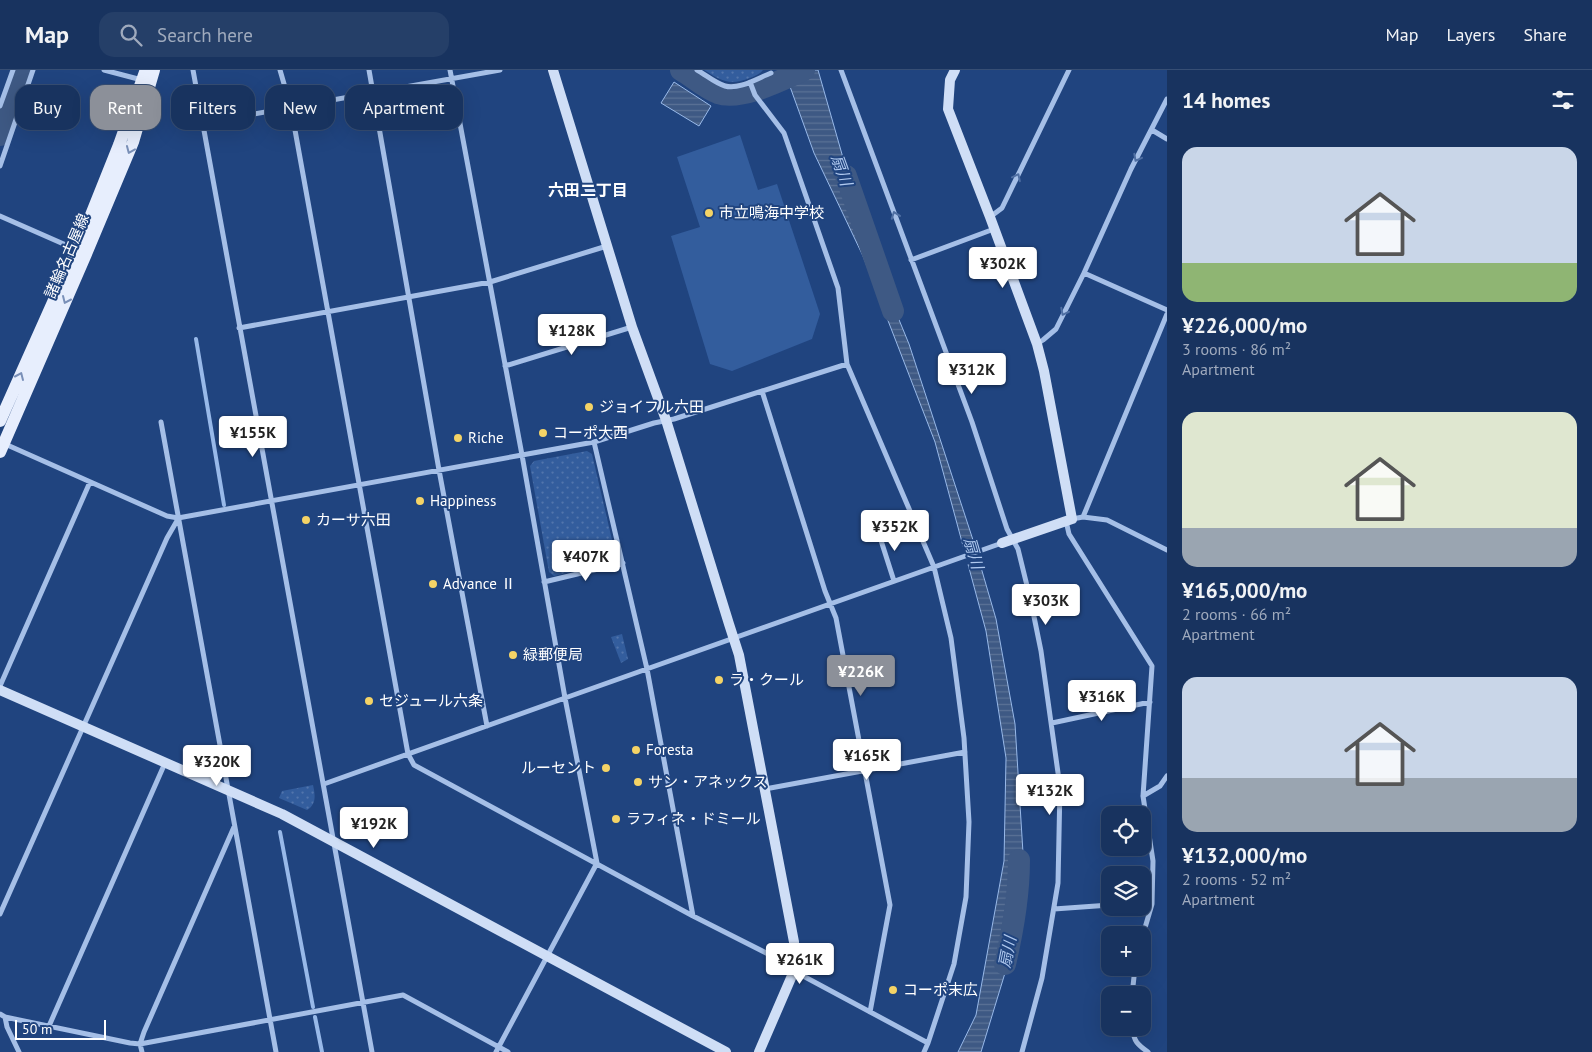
<!DOCTYPE html>
<meta charset="utf-8">
<style>
body{margin:0;font-family:"PT Sans","Noto Sans JP",sans-serif;background:#253f68;color:#f1f3f6;height:100vh;display:flex;flex-direction:column;font-size:19px;white-space:nowrap}
*{box-sizing:border-box;margin:0}
p{font-size:16px;color:#9faabd}
.icon{flex:none;width:28px;height:28px;fill:none;stroke:currentColor;stroke-width:2;stroke-linecap:round;stroke-linejoin:round}
.map{position:relative;flex:1;overflow:hidden}
.side{display:flex;flex-direction:column;background:#18335f;width:425px}
.side>*{flex:none}
.banner{position:absolute;left:15px;top:15px;width:475px;height:45px;display:flex;gap:10px}
.buttons{position:absolute;left:1101px;top:736px;display:grid;gap:10px}
.buttons a{display:grid;place-items:center;width:50px;height:50px;border-radius:10px;background:#18335f;box-shadow:0 5px 20px #0002,0 0 0 1px #364e74;font-size:25px}
.scale{position:absolute;left:15px;bottom:12px;width:91px;box-sizing:border-box;padding-left:5px;border:2px solid #fff;border-top:0;font-size:14px;line-height:18px;white-space:nowrap;color:#fff;-webkit-text-stroke:4px #20447f;paint-order:stroke}
.price{position:absolute;translate:-50% -42px;padding:0 11px;border-radius:5px;background:#fff;color:#222;font-size:16px;line-height:32px;filter:drop-shadow(0 1px 2px #0008)}
.price::after{content:'';position:absolute;left:50%;top:30px;width:15px;height:11px;margin-left:-8px;background:inherit;clip-path:polygon(0 0,100% 0,50% 100%)}
.price.selected{background:#8c9099;color:#fff}
ul{padding:0;list-style:none}
li{display:grid;align-content:center;gap:10px;height:265px;padding:0 15px}
li span{display:grid;place-items:center;height:155px;border-radius:15px;color:#555}
li>.icon{margin-inline-start:auto}
span .icon{width:90px;height:90px;fill:#fffc;stroke-width:1}
li b{font-size:21px}
h2{display:flex;justify-content:space-between;align-items:center;height:60px;padding:0 15px;font-size:21px}
.tag{padding:0 18px;border-radius:15px;background:#18335f;box-shadow:0 5px 20px #0002,0 0 0 1px #364e74;font-size:18px;line-height:45px}
.tag.selected{background:#8c9099;color:#fff}
header{display:flex;align-items:center;gap:30px;box-sizing:border-box;height:70px;padding:0 25px;background:#18335f;border-bottom:1px solid #364e74}
header strong{font-size:24px}
nav{display:flex;gap:28px;margin-inline-start:auto;font-size:18px}
.search{width:350px;height:45px;background:#253f68;display:flex;align-items:center;gap:12px;box-sizing:border-box;padding:0 18px;border-radius:15px;color:#9faabd;font-size:19px}
main{display:flex;flex:1;min-height:0}
.map>svg:first-child{display:block}
.grass{fill:url(#grass-dots)}
.pitch{fill:#335d9d}
.water{fill:url(#water-rules);stroke:#98b9e9}
.pier{fill:#20447f}
.lines{fill:none;stroke-linecap:round;stroke-linejoin:round}
.stream{stroke:#98b9e9;stroke-width:4}
.river{stroke:#3e5984;stroke-width:22}
.street{stroke:#a5bfe7;stroke-width:5}
.secondary{stroke:#cfdef6;stroke-width:10}
.primary{stroke:#e7eefd;stroke-width:12}
.oneway{stroke:#7a90b8}
.oneway2{stroke:#4f6fa3}
.poi-dot{fill:#f4d366;stroke:#20447f;stroke-width:2}
.labels{text-anchor:middle;stroke-width:4;stroke-linejoin:round;paint-order:stroke}
.poi-label{font-size:15px;fill:#fff;stroke:#20447f;text-anchor:start}
.street-label{font-size:15px;fill:#fff;stroke:#20447f}
.water-label{font-size:16px;font-style:italic;fill:#b0c9ef;stroke:#20447f}
.neighbourhood-label{font-size:16px;font-weight:bold;fill:#fff;stroke:#20447f}
</style>
<header>
<strong>Map</strong>
<div class="search"><svg class="icon" aria-label="search" viewBox="0 0 24 24"><circle cx="10" cy="10" r="6"/><path d="M15 15l6 6"/></svg>Search here</div>
<nav><a>Map</a><a>Layers</a><a>Share</a></nav>
</header>
<main>
<div class="map">
<svg width="1167" height="982" viewBox="0 0 1167 982">
<defs>
<pattern id="grass-dots" width="8" height="8" patternUnits="userSpaceOnUse" patternTransform="scale(1.25)"><rect width="8" height="8" fill="#335d9d"/><path d="M2 2h.1M6 6h.1" fill="none" stroke="#5275ac" stroke-width="1.8" stroke-linecap="round"/></pattern>
<pattern id="water-rules" width="6" height="5" patternUnits="userSpaceOnUse" patternTransform="scale(1.25)"><rect width="6" height="5" fill="#3e5984"/><path d="M0 2.5h6" fill="none" stroke="#5b7296"/></pattern>
</defs>
<rect width="100%" height="100%" fill="#20447f"/>
<path class="grass" d="M704,0h59c-3,4 -8,6 -13,8 -21,8 -28,3 -46,-8z
M587,381l5,3 24,103 -4,5 -58,14 -5,-4 -19,-106 4,-5z
M622,564l6,25 -7,4 -10,-26z
M313,715c2,9 4,19 -6,25l-28,-12 3,-7z"/>
<path class="pitch" d="M740,65l18,55 19,-6 43,130 -8,25 -80,32 -22,-7 -39,-128 29,-9 -23,-70z"/>
<path class="water" d="M784,0h34l49,172 42,102 64,196 23,79 19,105 8,129 -18,120 -24,79h-23l18,-37 28,-154 2,-103 -20,-127 -51,-189 -72,-186 -49,-103z
M674,12l37,24 -12,20 -38,-23z"/>
<path class="pier" d="M977,472l5,18 -16,5 -5,-17z"/>
<g class="lines">
<path class="stream" d="M196,269l28,166
M280,762l33,175
M315,947l7,35"/>
<path class="river" d="M681,0c12,7 24,18 37,23 23,8 64,-13 86,-23
M0,65l23,-65
M846,106l47,135
M1005,894c8,-34 14,-69 14,-104"/>
<path class="street" d="M104,0l38,10
M193,0l179,982
M280,0l11,38 117,646 6,11 279,151 89,45 12,10 11,6 123,66 26,-79 12,-67 3,-75 -5,-84 -13,-100 -17,-71 -87,-203 -9,-76 -54,-155 -29,-38 -5,-13
M369,0l70,400 48,256
M450,0l72,385 72,-13 60,-19 20,-4 173,-55
M697,0c9,5 18,13 28,16 14,4 33,-8 46,-13
M841,0l131,352 35,107 11,20 13,53 10,49 19,136 -2,96 -16,95 -20,74
M0,36l13,-36
M204,53l296,-53
M1152,60l15,9
M0,96l33,-96
M0,146l75,33
M990,147l12,-9 67,-138
M911,190l83,-31
M1084,203l83,37
M239,258l251,-46 117,-36
M1037,274l6,-4 13,-11 28,-56 47,-104 36,-70
M505,296l127,-39
M762,321l63,200 11,27 54,287 -20,107
M161,352l115,630
M594,372l53,227 46,247
M5,374l162,72 11,2 344,-63 43,243 -241,86
M1083,447l84,-203
M1072,449l11,-2 24,3 60,30
M1066,451l3,13 83,132 -9,130 10,65 -1,43 -10,34
M877,458l17,53
M544,512l79,-19
M0,616l90,-204
M1052,653l98,-21
M765,719l200,-37
M1143,726l17,-10 7,-10
M1142,834h10
M1054,839l56,-4
M0,844l167,-376 11,-19
M1132,925l3,-27
M0,944l5,3 125,26 10,1 263,-49 105,57
M5,947l2,10 12,25
M49,956l116,-263
M1133,958c0,13 5,17 15,24
M142,982l-2,-8 4,-12 90,-205
M496,982l101,-189 -32,-165 437,-155
M924,982l4,-9"/>
<path class="secondary" d="M553,0l79,257 34,93 63,204 10,31 55,287 1,14 -1,15 -35,81
M955,0l-5,10 -2,29 42,108 47,127 7,27 28,148 -70,24
M0,620l282,124 444,238"/>
<path class="primary" d="M0,351l83,-186 36,-90 26,-73
M0,382l86,-198 47,-112 21,-72"/>
</g>
<defs><path id="oneway-chevron" d="M-2-3.5L2.5 0L-2 3.5" fill="none" stroke-width="1.6" stroke-linecap="round" stroke-linejoin="round" transform="scale(1.25)"/></defs>
<g class="oneway">
<use href="#oneway-chevron" transform="translate(130 80) rotate(113)"/>
<use href="#oneway-chevron" transform="translate(66 230) rotate(114)"/>
<use href="#oneway-chevron" transform="translate(20 306) rotate(-66)"/>
</g>
<g class="oneway2">
<use href="#oneway-chevron" transform="translate(1137 88) rotate(118)"/>
<use href="#oneway-chevron" transform="translate(1017 107) rotate(-64)"/>
<use href="#oneway-chevron" transform="translate(895 145) rotate(-110)"/>
<use href="#oneway-chevron" transform="translate(1064 242) rotate(117)"/>
</g>
<g class="poi-dot">
<circle cx="709" cy="143" r="5"/>
<circle cx="589" cy="337" r="5"/>
<circle cx="543" cy="363" r="5"/>
<circle cx="458" cy="368" r="5"/>
<circle cx="420" cy="431" r="5"/>
<circle cx="306" cy="450" r="5"/>
<circle cx="433" cy="514" r="5"/>
<circle cx="513" cy="585" r="5"/>
<circle cx="719" cy="610" r="5"/>
<circle cx="369" cy="631" r="5"/>
<circle cx="636" cy="680" r="5"/>
<circle cx="606" cy="698" r="5"/>
<circle cx="638" cy="712" r="5"/>
<circle cx="616" cy="749" r="5"/>
<circle cx="893" cy="920" r="5"/>
</g>
<g class="labels">
<g class="poi-label">
<text x="719" y="148">市立鳴海中学校</text>
<text x="599" y="342">ジョイフル六田</text>
<text x="553" y="368">コーポ大西</text>
<text x="468" y="373">Riche</text>
<text x="430" y="436">Happiness</text>
<text x="316" y="455">カーサ六田</text>
<text x="443" y="519">Advance Ⅱ</text>
<text x="523" y="590">緑郵便局</text>
<text x="729" y="615">ラ・クール</text>
<text x="379" y="636">セジュール六条</text>
<text x="646" y="685">Foresta</text>
<text x="596" y="703" text-anchor="end">ルーセント</text>
<text x="648" y="717">サン・アネックス</text>
<text x="626" y="754">ラフィネ・ドミール</text>
<text x="903" y="925">コーポ末広</text>
</g>
<g class="street-label">
<text transform="translate(67 186) rotate(-67)" y="5">諸輪名古屋線</text>
</g>
<g class="water-label">
<text transform="translate(842 100) rotate(70)" y="6">扇川</text>
<text transform="translate(974 483) rotate(74)" y="6">扇川</text>
<text transform="translate(1007 882) rotate(-79)" y="6">扇川</text>
</g>
<g class="neighbourhood-label">
<text x="588" y="126">六田二丁目</text>
</g>
</g>
</svg>
<div class="buttons">
<a><svg class="icon" aria-label="locate" viewBox="0 0 24 24"><circle cx="12" cy="12" r="6"/><path d="M12 2v4M12 18v4M2 12h4M18 12h4"/></svg></a>
<a><svg class="icon" aria-label="layers" viewBox="0 0 24 24"><path d="M12 4l9 5-9 5-9-5zM3 14l9 5 9-5"/></svg></a>
<a>+</a>
<a>−</a>
</div>
<div class="scale">50 m</div>
<b class="price" style="left:1003px;top:219px">¥302K</b>
<b class="price" style="left:572px;top:286px">¥128K</b>
<b class="price" style="left:972px;top:325px">¥312K</b>
<b class="price" style="left:253px;top:388px">¥155K</b>
<b class="price" style="left:895px;top:482px">¥352K</b>
<b class="price" style="left:586px;top:512px">¥407K</b>
<b class="price" style="left:1046px;top:556px">¥303K</b>
<b class="price selected" style="left:861px;top:627px">¥226K</b>
<b class="price" style="left:1102px;top:652px">¥316K</b>
<b class="price" style="left:867px;top:711px">¥165K</b>
<b class="price" style="left:217px;top:717px">¥320K</b>
<b class="price" style="left:1050px;top:746px">¥132K</b>
<b class="price" style="left:374px;top:779px">¥192K</b>
<b class="price" style="left:800px;top:915px">¥261K</b>
<div class="banner">
<a class="tag">Buy</a>
<a class="tag selected">Rent</a>
<a class="tag">Filters</a>
<a class="tag">New</a>
<a class="tag">Apartment</a>
</div>
</div>
<section class="side">
<h2>14 homes<svg class="icon" aria-label="filters" viewBox="0 0 24 24"><path d="M4 7h16M4 17h16"/><circle cx="9" cy="7" r="2"/><circle cx="15" cy="17" r="2"/></svg></h2>
<ul>
<li><span style="background:linear-gradient(#c9d6e8 75%,#8fb573 0)"><svg class="icon" aria-label="home" viewBox="0 0 24 24"><path d="M3 11l9-7 9 7M6 9v11h12V9"/></svg></span><div><b>¥226,000/mo</b><p>3 rooms · 86 m²</p><p>Apartment</p></div></li>
<li><span style="background:linear-gradient(#dfe7d0 75%,#9aa5b1 0)"><svg class="icon" aria-label="home" viewBox="0 0 24 24"><path d="M3 11l9-7 9 7M6 9v11h12V9"/></svg></span><div><b>¥165,000/mo</b><p>2 rooms · 66 m²</p><p>Apartment</p></div></li>
<li><span style="background:linear-gradient(#c9d6e8 65%,#9aa5b1 0)"><svg class="icon" aria-label="home" viewBox="0 0 24 24"><path d="M3 11l9-7 9 7M6 9v11h12V9"/></svg></span><div><b>¥132,000/mo</b><p>2 rooms · 52 m²</p><p>Apartment</p></div></li>
</ul>
</section>
</main>
